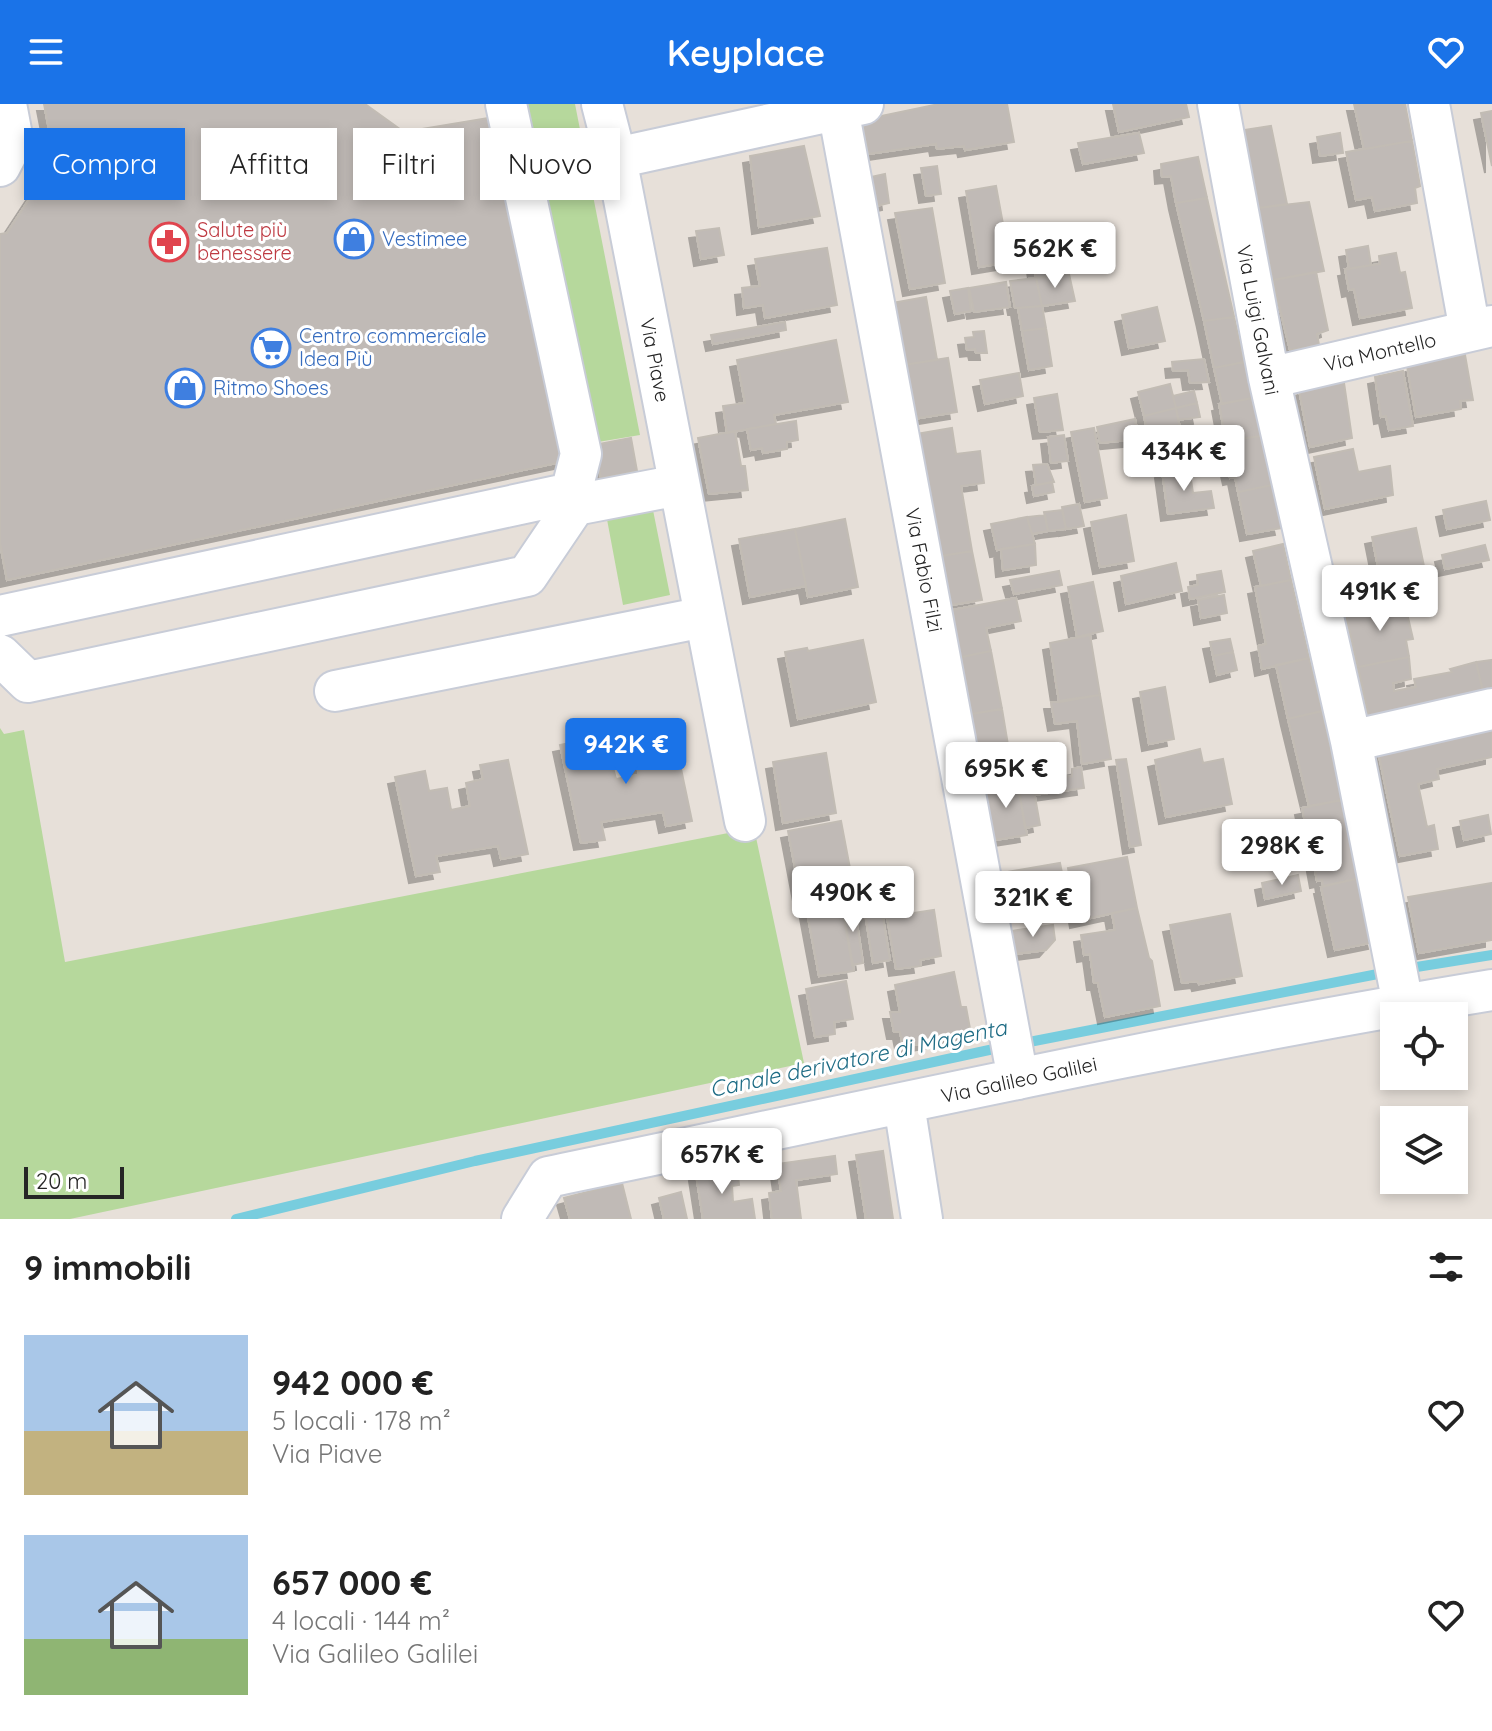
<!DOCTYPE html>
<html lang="it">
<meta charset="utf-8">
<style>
body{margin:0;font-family:Quicksand,sans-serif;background:#f6f6f6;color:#222;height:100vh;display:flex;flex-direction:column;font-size:30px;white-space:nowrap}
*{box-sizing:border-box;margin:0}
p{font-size:26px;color:#767676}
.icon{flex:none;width:44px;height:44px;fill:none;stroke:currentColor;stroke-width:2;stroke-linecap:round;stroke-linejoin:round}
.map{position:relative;height:1115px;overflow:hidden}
.sheet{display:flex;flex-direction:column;background:#fff;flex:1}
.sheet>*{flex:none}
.guide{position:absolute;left:24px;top:24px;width:800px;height:72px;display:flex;gap:16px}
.buttons{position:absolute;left:1380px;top:898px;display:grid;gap:16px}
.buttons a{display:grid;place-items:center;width:88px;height:88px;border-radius:0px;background:#fff;box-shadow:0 4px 12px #0003;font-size:40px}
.scale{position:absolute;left:24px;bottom:20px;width:100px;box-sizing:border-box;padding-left:8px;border:4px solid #262626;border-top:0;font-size:22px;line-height:28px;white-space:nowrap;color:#262626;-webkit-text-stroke:6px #fff;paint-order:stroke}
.price{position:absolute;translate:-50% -68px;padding:0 18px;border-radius:8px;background:#fff;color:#222;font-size:26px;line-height:52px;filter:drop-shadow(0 2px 4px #0008)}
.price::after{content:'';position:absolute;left:50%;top:48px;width:24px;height:18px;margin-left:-12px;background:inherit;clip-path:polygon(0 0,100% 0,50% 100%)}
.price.on{background:#1a73e8;color:#fff}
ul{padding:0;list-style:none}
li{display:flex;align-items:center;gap:24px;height:200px;padding:0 24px}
li span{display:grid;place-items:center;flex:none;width:224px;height:160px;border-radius:0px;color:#555}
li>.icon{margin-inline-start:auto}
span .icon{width:96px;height:96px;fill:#fffc;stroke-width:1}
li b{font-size:34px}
h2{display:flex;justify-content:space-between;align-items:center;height:96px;padding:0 24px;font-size:34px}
.tag{padding:0 28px;border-radius:0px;background:#fff;box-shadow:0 4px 12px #0003;font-size:28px;line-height:72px}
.tag.on{background:#1a73e8;color:#fff}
header{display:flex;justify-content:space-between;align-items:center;height:104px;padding:0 24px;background:#1a73e8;color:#fff;font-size:36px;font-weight:600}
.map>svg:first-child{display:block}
.green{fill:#b6d89c}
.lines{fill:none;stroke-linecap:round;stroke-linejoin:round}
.stream{stroke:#78cdde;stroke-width:10}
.building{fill:#c0bab6;stroke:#c2bcb4;stroke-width:2;filter:url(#shadow)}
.minor-casing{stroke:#c8ccd7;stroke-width:44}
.minor{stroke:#fff;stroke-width:40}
.labels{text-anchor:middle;stroke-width:6;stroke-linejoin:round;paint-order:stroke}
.health-label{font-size:20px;fill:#be3a42;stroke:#fff;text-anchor:start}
.shop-label{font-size:20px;fill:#366cbe;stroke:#fff;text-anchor:start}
.street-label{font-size:20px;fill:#262626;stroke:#fff}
.water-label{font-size:22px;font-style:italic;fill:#1d6b84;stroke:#fff}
</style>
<header><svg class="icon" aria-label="menu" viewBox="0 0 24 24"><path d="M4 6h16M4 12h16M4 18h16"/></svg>Keyplace<svg class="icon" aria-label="heart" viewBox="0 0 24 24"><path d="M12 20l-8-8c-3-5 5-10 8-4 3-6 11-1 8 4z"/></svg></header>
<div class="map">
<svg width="1492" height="1115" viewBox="0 0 1492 1115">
<defs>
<filter id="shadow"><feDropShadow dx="-7" dy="7" stdDeviation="0" flood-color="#0004"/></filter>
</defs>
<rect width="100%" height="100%" fill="#e7e0d9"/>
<path class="green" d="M528,0h47l65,331 -48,8z
M652,401l18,90 -47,10 -17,-91z
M0,624l4,6 20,-4 41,232 689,-134 50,235 -734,156h-70z"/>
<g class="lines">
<path class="stream" d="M1404,865l88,-14
M1019,940l369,-72
M236,1115l239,-58 528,-114"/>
</g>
<path class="building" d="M44,0h321l39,28 91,-15 71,344 -559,119 -7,-37v-309l7,-1 48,-73z
M939,0h68l7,38 -49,8 -1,-4 -27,3 -1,-5 -68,10 -6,-34z
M1113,0h73l3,13 -70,15z
M1354,0h51l7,37 -48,8z
M1492,7v55l-11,-53z
M1271,22l16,78 -29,4 -14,-78z
M1139,29l5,20 -61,11 -5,-21z
M1340,29l3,20 -23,3 -3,-19z
M1412,37l8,45 -5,2 2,15 -42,8 -3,-14 -16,3 -10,-48z
M804,42l16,70 -61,11 -9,-71z
M1198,53l9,41 -31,5 -5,-27 -9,1 -1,-13z
M937,62l4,28 -15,2 -5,-28z
M885,70l4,29 -13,3 -5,-29z
M996,82l14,76 -31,5 -13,-76z
M1207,94l27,119 -30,4 -28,-118z
M1309,98l15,69 -51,9 -15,-72z
M932,104l13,75 -35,6 -15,-76z
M719,124l5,27 -23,4 -5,-28z
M1062,125l7,45 -33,4 -7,-44z
M1368,142l3,19 -22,4 -3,-19z
M827,144l10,57 -72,13 -2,-13 -19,3 -2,-20 18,-2 -5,-27z
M1396,149l4,20 5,-1 7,36 -52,10 -6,-29 -5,1 -4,-21 35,-5 -1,-8z
M1316,168l12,58 -11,4 2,11 -29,5 -17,-70z
M1069,170l6,27 -33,5 -6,-28z
M1036,174l6,28 -27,2 -5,-27z
M1006,178l4,25 -36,5 -5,-24z
M968,184l3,23 -16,3 -5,-23z
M926,193l11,63 -34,5 -11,-62z
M1042,202l4,22 -24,3 -4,-23z
M1157,203l8,34 -36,7 -7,-33z
M1234,213l10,45 -30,6 -10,-47z
M785,218l1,8 -73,14 -2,-9z
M1046,224l6,38 -23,4 -7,-39z
M984,227l3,22h-11l-1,-4 -8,1 -2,-12 9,-1 -1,-5z
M836,236l12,62 -74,13 2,9 -49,9 -4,-27 22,-3 -8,-43z
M1465,251l8,45 -13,1 1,8 -45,8 -9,-51z
M948,254l9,54 -44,7 -10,-54z
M1204,255l5,23 -19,1 -2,-13 -15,1 -1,-9z
M1244,258l9,36 -31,6 -8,-36z
M1403,267l10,55 -24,4 -3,-14 -5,1 -6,-40z
M1019,269l4,23 -38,8 -5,-24z
M1343,272l9,62 -42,9 -11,-57z
M1170,280l6,24 -32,8 -6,-24z
M1194,287l3,12 -21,5 -3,-12z
M1057,290l6,36 -23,2 -6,-34z
M1253,294l8,38 -35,5 -7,-37z
M1197,299l3,14 -22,3 -2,-12z
M1176,304l5,25 -32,7 -5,-24z
M1135,315l4,20 -39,4 -3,-16z
M796,317l2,19 -11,2v7l-24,4 -1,-5 -11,2 -4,-21z
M952,324l4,26 24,-3 4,32 -23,3 11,65 -31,5 -25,-122z
M1094,324l13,70 -22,4 -14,-70z
M735,327l6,35h4l3,24 -39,4 -11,-56z
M1064,331l4,26 -17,2 -3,-26z
M1261,332l11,49 -34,7 -3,-15 -5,1 -6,-26h4l-2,-11z
M631,334l6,33 -36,7 -7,-33z
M1353,345l5,23 32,-6 3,29 -68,14 -11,-52z
M1047,360l7,18 -18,3 -3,-20z
M1189,363l4,26 18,-2 3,17 -46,6 -6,-43z
M1052,378l2,10 -20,4 -2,-10z
M1272,381l10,43 -35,6 -9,-42z
M1486,397l4,19 -43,9 -4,-19z
M1079,400l5,22 -18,3 -4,-22z
M1062,406l4,19 -18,2 -4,-19z
M1045,411l3,16 -16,3 -5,-17z
M1126,411l8,46 -34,6 -9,-45z
M1027,413l8,27 -38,6 -6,-26z
M845,415l13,68 -50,10 -13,-68z
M1416,424l9,43 -44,11 -9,-45z
M795,425l11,57 -56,11 -11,-58z
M1035,440l1,21 -33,5 -2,-21z
M1283,440l8,36 -30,6 -8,-35z
M1485,441l4,15 -44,9 -3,-14z
M972,447l10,49 -31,5 -10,-49z
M1176,459l6,28 -56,13 -5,-28z
M1059,467l3,14 -48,9 -4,-14z
M1221,467l4,21 -35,7 -2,-12 10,-2 -1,-10z
M1291,476l18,78 -47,11 -4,-23 8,-2 -11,-57z
M1093,478l10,49 -26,6 -9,-50z
M1224,491l3,18 -26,5 -3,-18z
M1016,494l5,23 -35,7 5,23 -30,6 -9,-47z
M1404,496l9,39 -7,1 3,17 -51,10 -13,-56z
M1090,531l10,60 -41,7 -9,-59z
M1230,535l3,13 -20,4 -3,-14z
M863,536l13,62 -78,17 -13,-67 22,-4 1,3z
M991,547l11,58 -31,5 -10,-57z
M1233,548l4,18 -20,5 -4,-19z
M1409,553l2,22 -18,4 1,8 22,-4 -2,-8 38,-7 -2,-3 26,-7 9,38 -114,25 -13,-58z
M1309,554l13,53 -34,8 -12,-54z
M1492,556v38l-7,2 -9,-38z
M1165,583l9,52 -25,5 -9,-52z
M1100,591l11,64 -29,5 -5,-43 -22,3 -4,-22z
M1002,605l12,72 -30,5 -13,-72z
M1322,607l20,89 -33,6 -21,-87z
M672,622l20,95 -26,5 -3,-14 -62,10 4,18 -24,3 -21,-98 29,-6 5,21 16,-4 6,23 23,-4 -5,-24 17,-4 -3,-16z
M1492,623v30l-55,12 2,10 -21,5 9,43 7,-2 4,24 -38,7 -22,-105z
M1200,645l3,14 20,-4 9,45 -66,13 -11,-57z
M826,649l10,60 -53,10 -10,-61z
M1126,655l15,86 -11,2 -14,-87z
M508,656l20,94 -27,5 -3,-13 -62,10 4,16 -24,4 -21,-99 30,-6 4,20 18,-3 4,22 19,-4 -4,-23 17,-4 -3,-14z
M1081,663l3,21 -49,7 -3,-15 23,-6 1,4 16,-2v-7z
M1032,676l8,45 -15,3 -7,-44z
M1017,677l10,54 -33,5 -10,-54z
M1342,696l18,78 -37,8 -1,-6 -5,1 -5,-27 -15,2 -4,-16 15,-4 -6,-28z
M1488,711l3,19 -27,6 -4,-19z
M841,717l11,58 -24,5v5l-28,5 -12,-63z
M1127,753l10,51 -60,13 -9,-53z
M1060,759l2,10 -11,7 2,10 -48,8 -4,-25z
M1298,771l3,16 -36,8 -3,-16z
M1360,774l15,64 -40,8 -14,-63z
M1492,779v57l-73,13 -11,-56z
M829,793l2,10 11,-2 12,66 -35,5 -14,-75z
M854,799l9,60 -11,2 -10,-60z
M910,802l2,7 -29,5 7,42 -17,3 -8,-50z
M1137,804l12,50 3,3 8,45 -55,11 -7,-34h-4l-4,-29 -6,1 -3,-20 34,-5 -3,-17z
M934,806l7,46 -21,4 1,6 -25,3 -9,-52z
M1230,810l12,62 -43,8 -1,-3 -16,2 -12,-58z
M1053,821l2,15 -9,10 -31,4 -4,-23z
M954,868l7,35h5l5,27 -68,13 -3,-15h-6l-4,-20h10l-5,-27z
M846,877l7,38 -19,3 1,12 -20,3 -9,-48z
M883,1047l10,68h-27l-10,-64z
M835,1052l2,18 -41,6 5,39h-29l-3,-26 12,-2 -4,-27z
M737,1062l2,19 -7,1 1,16 19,-3 3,20h-52l-7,-45z
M622,1079l9,36h-61l-6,-21z
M681,1088l6,27h-23l-5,-21z"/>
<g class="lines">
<g class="minor-casing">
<path id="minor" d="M602,0l14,54 129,663
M1218,0l51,274 82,363 52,263
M1429,0l41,227
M838,5l180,970
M616,54l247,-54
M0,62l13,-25 -7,-37
M1269,274l223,-52
M575,401l104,-20
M0,512l571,-123
M0,551l28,27 499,-106 48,-71 -4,-12 10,-39 -75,-350
M335,587l369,-74
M1351,637l141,-32
M904,1000l18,115
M522,1115l26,-42c314,-65 627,-135 944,-187"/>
</g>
<use href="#minor" class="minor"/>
</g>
<defs>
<g id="shop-ring" transform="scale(2)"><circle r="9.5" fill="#fff" stroke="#3f7fe0" stroke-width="1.5"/><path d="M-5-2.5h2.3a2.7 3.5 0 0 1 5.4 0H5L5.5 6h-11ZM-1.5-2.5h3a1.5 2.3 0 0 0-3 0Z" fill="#3f7fe0"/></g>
<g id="pharmacy-ring" transform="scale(2)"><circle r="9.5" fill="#fff" stroke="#e0444e" stroke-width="1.5"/><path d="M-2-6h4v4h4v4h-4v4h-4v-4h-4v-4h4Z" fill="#e0444e"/></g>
<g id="supermarket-ring" transform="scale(2)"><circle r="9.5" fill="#fff" stroke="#3f7fe0" stroke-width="1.5"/><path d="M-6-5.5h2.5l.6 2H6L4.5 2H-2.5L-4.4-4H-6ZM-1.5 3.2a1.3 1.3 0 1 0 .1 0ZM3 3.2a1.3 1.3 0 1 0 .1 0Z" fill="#3f7fe0"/></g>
</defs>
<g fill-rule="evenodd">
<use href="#shop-ring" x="354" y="135"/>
<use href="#pharmacy-ring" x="169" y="138"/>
<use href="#supermarket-ring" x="271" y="244"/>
<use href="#shop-ring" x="185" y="284"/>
</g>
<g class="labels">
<g class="health-label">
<text x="197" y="133">Salute più<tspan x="197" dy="23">benessere</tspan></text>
</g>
<g class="shop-label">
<text x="382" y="142">Vestimee</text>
<text x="299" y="239">Centro commerciale<tspan x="299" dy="23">Idea Più</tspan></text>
<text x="213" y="291">Ritmo Shoes</text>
</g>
<g class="street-label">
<text transform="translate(1258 216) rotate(79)" y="7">Via Luigi Galvani</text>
<text transform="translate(1380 248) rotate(-13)" y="7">Via Montello</text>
<text transform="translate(655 256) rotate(79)" y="7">Via Piave</text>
<text transform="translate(924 466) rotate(79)" y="7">Via Fabio Filzi</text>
<text transform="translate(1019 976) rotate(-12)" y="7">Via Galileo Galilei</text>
</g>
<g class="water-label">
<text transform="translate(858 954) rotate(-12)" y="8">Canale derivatore di Magenta</text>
</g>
</g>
</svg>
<div class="buttons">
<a><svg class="icon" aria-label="locate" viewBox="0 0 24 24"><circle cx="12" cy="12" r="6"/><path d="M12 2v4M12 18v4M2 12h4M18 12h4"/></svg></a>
<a><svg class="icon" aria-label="layers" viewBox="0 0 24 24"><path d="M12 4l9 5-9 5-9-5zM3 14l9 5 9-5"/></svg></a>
</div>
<div class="scale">20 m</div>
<b class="price" style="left:1055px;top:186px">562K €</b>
<b class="price" style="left:1184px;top:389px">434K €</b>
<b class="price" style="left:1380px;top:529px">491K €</b>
<b class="price on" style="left:626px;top:682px">942K €</b>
<b class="price" style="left:1006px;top:706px">695K €</b>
<b class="price" style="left:1282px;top:783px">298K €</b>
<b class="price" style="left:853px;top:830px">490K €</b>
<b class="price" style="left:1033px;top:835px">321K €</b>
<b class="price" style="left:722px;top:1092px">657K €</b>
<div class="guide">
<a class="tag on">Compra</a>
<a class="tag">Affitta</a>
<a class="tag">Filtri</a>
<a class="tag">Nuovo</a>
</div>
</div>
<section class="sheet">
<h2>9 immobili<svg class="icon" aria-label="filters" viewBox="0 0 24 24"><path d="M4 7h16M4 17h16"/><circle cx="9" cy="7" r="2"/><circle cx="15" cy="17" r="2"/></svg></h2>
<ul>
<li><span style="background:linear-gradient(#a9c7e8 60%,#c2b280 0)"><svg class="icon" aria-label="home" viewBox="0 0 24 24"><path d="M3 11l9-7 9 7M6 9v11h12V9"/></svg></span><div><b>942 000 €</b><p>5 locali · 178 m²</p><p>Via Piave</p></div><svg class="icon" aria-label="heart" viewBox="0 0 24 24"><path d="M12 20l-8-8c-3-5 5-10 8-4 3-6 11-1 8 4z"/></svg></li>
<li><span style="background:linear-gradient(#a9c7e8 65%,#8fb573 0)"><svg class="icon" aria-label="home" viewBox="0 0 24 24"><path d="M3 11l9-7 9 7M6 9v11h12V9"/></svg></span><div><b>657 000 €</b><p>4 locali · 144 m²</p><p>Via Galileo Galilei</p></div><svg class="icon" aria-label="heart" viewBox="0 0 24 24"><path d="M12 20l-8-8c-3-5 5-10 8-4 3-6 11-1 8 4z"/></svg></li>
</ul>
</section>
